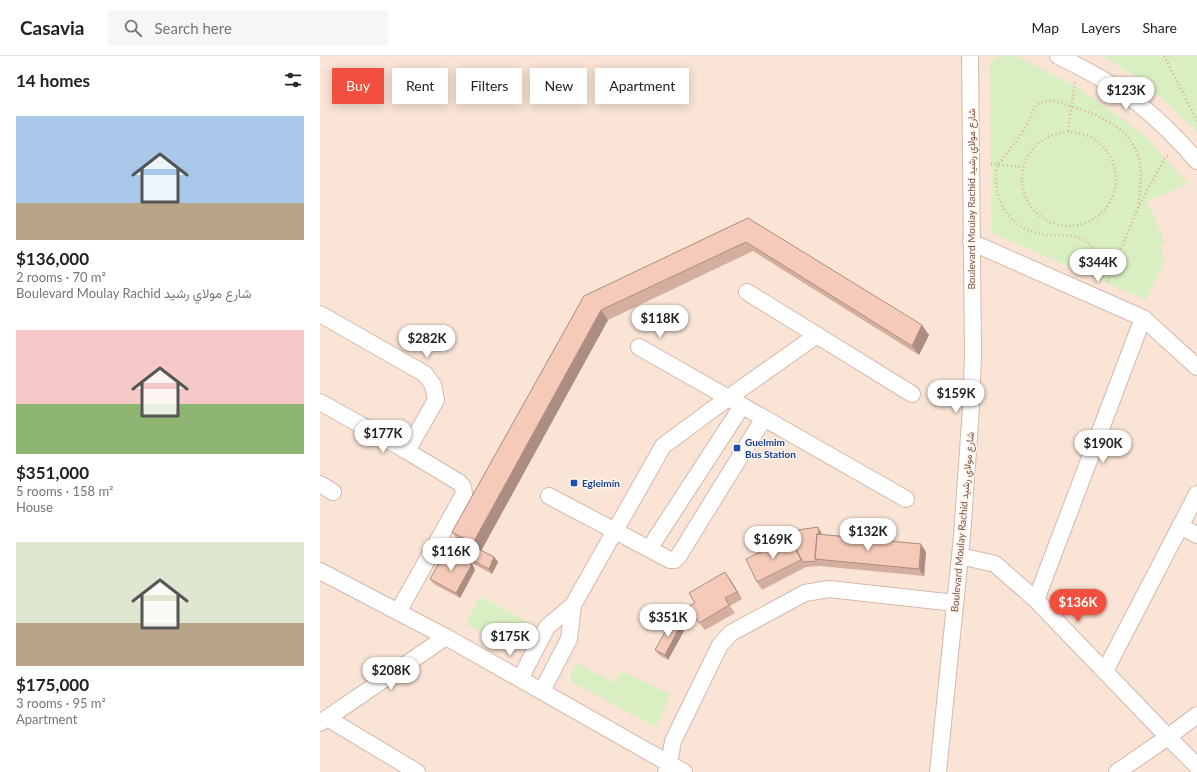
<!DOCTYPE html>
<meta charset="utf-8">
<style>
body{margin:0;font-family:Lato,Vazirmatn,sans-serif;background:#f6f6f6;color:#222;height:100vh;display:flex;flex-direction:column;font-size:15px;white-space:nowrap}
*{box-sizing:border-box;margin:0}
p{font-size:13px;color:#767676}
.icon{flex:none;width:22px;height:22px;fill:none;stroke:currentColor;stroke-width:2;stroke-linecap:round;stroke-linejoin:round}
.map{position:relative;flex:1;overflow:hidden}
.drawer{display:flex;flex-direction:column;background:#fff;width:320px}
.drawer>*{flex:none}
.top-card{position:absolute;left:12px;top:12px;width:380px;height:36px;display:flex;gap:8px}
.price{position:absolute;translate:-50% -34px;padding:0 9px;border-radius:14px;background:#fff;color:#222;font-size:13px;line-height:26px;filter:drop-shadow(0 1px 2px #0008)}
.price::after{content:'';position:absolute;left:50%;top:24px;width:12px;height:9px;margin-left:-6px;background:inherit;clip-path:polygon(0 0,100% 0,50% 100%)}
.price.current{background:#f34f3e;color:#fff}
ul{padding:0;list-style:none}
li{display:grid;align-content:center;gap:8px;height:212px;padding:0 16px}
li span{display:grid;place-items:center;height:124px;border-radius:0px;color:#555}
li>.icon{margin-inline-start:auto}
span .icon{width:72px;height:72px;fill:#fffc;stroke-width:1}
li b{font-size:17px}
h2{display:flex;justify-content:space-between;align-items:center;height:48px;padding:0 16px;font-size:17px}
.tag{padding:0 14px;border-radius:0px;background:#fff;box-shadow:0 2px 10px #0003;font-size:14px;line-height:36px}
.tag.current{background:#f34f3e;color:#fff}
header{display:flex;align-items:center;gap:24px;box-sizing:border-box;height:56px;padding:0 20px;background:#fff;border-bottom:1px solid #e0e0e0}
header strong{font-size:19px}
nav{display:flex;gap:22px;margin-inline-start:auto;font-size:14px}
.search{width:280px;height:36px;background:#f6f6f6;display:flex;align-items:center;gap:10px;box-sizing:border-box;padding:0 14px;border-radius:0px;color:#767676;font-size:15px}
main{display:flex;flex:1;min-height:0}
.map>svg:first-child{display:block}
.residential{fill:#f9e4d5}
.green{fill:#d9eec1}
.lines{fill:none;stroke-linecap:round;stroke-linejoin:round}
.minor-casing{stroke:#d4b9ac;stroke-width:18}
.path{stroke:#dcac9c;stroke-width:2.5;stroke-dasharray:1 3;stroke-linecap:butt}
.minor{stroke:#fff;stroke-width:16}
.wall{fill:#d4ae9f}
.shaded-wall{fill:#ac8d82}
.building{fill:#f6cab9;stroke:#ac8d82}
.transit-dot{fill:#1a4fb4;stroke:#fff5ed;stroke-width:1.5}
.labels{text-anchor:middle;stroke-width:3;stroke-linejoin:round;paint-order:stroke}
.street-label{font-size:10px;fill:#7a5247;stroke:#fff5ed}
.transit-label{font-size:10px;font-weight:bold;fill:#164399;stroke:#fff5ed;text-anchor:start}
</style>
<header>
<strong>Casavia</strong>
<div class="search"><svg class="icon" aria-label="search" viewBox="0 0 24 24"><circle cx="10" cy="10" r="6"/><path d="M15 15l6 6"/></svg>Search here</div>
<nav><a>Map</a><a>Layers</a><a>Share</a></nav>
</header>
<main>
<section class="drawer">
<h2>14 homes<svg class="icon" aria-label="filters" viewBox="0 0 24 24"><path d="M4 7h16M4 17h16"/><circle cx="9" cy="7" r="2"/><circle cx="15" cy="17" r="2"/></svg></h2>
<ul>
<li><span style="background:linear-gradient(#a9c7e8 70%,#b9a48a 0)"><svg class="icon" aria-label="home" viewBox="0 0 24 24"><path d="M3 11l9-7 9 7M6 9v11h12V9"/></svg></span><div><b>$136,000</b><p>2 rooms · 70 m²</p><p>Boulevard Moulay Rachid شارع مولاي رشيد</p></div></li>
<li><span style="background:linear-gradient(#f6c9c9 60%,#8fb573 0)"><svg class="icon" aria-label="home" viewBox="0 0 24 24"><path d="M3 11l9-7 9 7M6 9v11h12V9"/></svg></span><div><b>$351,000</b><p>5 rooms · 158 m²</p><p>House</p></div></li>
<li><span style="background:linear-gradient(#dfe7d0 65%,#b9a48a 0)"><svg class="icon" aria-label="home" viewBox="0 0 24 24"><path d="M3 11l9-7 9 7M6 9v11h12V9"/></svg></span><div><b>$175,000</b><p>3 rooms · 95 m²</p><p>Apartment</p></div></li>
</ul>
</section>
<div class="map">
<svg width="877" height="716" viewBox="0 0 877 716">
<rect width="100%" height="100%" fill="#fef1e5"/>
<path class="residential" d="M0,0h877v716h-877z"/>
<path class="green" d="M679,0h18l58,30 43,30 29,22 41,46 -41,17 18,42 -5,3 5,14 -19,40 -154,-67 -2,-169 5,-6z
M782,0h95v76l-30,-29 -34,-28z
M160,541l45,23 2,9 -10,16 -9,1 -42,-22z
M257,607l36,20 9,-12 49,24 -15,32 -84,-45 -2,-6z"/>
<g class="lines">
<g class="minor-casing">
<path id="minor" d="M738,0c27,13 54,27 77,45 23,18 43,38 62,60
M651,186l172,76 54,49
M427,236l165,102
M0,258l105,60 8,11 3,15 -29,51
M319,291l267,152
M0,346l87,49 53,32 3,4 1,7 -66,118
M0,428l13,8
M229,440l121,64h5l3,-3 86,-139
M860,470l17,9
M329,493l93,-143
M640,500l35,8 41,36 132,137 29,29
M0,515l126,66 238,135
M716,544l107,-282
M785,615l92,-177
M200,623l27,-52 26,-22 90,-159 65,-48 89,-63
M222,635l27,-52 4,-34
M7,662l90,54
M0,667l126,-86
M346,716l3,-8 4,-23 47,-96 11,-12 74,-40 24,-4 126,14
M618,716l24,-236 9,-128 2,-54 -3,-298
M797,716l51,-35 29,-22"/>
</g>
<path class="path" d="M844,0l33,65
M748,75l7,-49
M702 123a47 47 0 1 1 94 0a47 47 0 1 1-94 0Z
M671,108l32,3
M791,217c-5,-13 -13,-22 -24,-30 -3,-2 -5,-4 -8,-5 -9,-4 -20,-3 -30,-3 -22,-1 -41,-14 -49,-34 -4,-9 -6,-27 -2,-36 2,-4 7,-8 9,-12 7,-8 12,-16 18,-25 9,-16 7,-29 30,-27 29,10 68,18 81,50 1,3 3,7 4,11 2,16 0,31 -2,46
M787,226l31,-74 27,-51 6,-2"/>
<use href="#minor" class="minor"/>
</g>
<path class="wall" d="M428,162l181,117 -10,20 -166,-104 -145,69 -127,230 13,7 4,5 -6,12 -35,-19 -3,-5 4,-9 -6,-9 132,-236z
M501,476l1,2 104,18 -2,24 -104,-10 -14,1 -44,23 -5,-8 33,-44 1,2z
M152,508l3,6 -15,28 -26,-14 -4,-5z
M410,523l12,20 -12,7 5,7 -30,17 -6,-7 -4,-20z
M360,570l4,5 -16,29 -9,-5 -4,-5z"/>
<path class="shaded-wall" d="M281,254l7,10 -128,233 -7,-10z
M602,269l7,10 -10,20 -7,-9z
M498,471l3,5 1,9 -1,18z
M601,488l5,8 -2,24 -5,-7z
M174,501l4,5 -6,12 -3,-5z
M152,508l3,6 -15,28 -4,-5z
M405,516l5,7 12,20 -5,-7z
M360,570l4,5 -16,29 -3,-5z"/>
<path class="building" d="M428,162l174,107 -10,21 -166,-104 -145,68 -128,233 -21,-11 132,-236z
M498,471l1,7h-2l-2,25 2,2 -14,1 -12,-22v-9z
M497,478l104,10 -2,25 -104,-10z
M470,482l11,22 -44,22 -11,-23z
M139,483l35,18 -5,12 -35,-19z
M126,495l26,13 -16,29 -26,-14z
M405,516l12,20 -12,6 4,7 -30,18 -10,-17 6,-3 -6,-10z
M351,565l9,5 -15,29 -10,-5z"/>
<g class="transit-dot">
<rect x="413" y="388" width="8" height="8" rx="2"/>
<rect x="250" y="423" width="8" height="8" rx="2"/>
</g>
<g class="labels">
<g class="street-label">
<text transform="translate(651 143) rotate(-90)" y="4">Boulevard Moulay Rachid شارع مولاي رشيد</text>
<text transform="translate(642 466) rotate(-85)" y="4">Boulevard Moulay Rachid شارع مولاي رشيد</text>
</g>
<g class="transit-label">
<text x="425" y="390">Guelmim<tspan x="425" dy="12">Bus Station</tspan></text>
<text x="262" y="431">Egleimín</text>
</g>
</g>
</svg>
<b class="price" style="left:806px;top:55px">$123K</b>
<b class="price" style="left:778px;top:227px">$344K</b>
<b class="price" style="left:340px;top:283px">$118K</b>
<b class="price" style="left:107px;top:303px">$282K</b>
<b class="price" style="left:636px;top:358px">$159K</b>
<b class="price" style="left:63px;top:398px">$177K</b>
<b class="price" style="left:783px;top:408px">$190K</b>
<b class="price" style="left:548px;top:496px">$132K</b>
<b class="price" style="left:453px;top:504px">$169K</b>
<b class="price" style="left:131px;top:516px">$116K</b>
<b class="price current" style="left:758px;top:567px">$136K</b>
<b class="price" style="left:348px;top:582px">$351K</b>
<b class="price" style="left:190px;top:601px">$175K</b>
<b class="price" style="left:71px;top:635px">$208K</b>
<div class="top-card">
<a class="tag current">Buy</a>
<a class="tag">Rent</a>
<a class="tag">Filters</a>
<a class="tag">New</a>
<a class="tag">Apartment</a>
</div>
</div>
</main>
